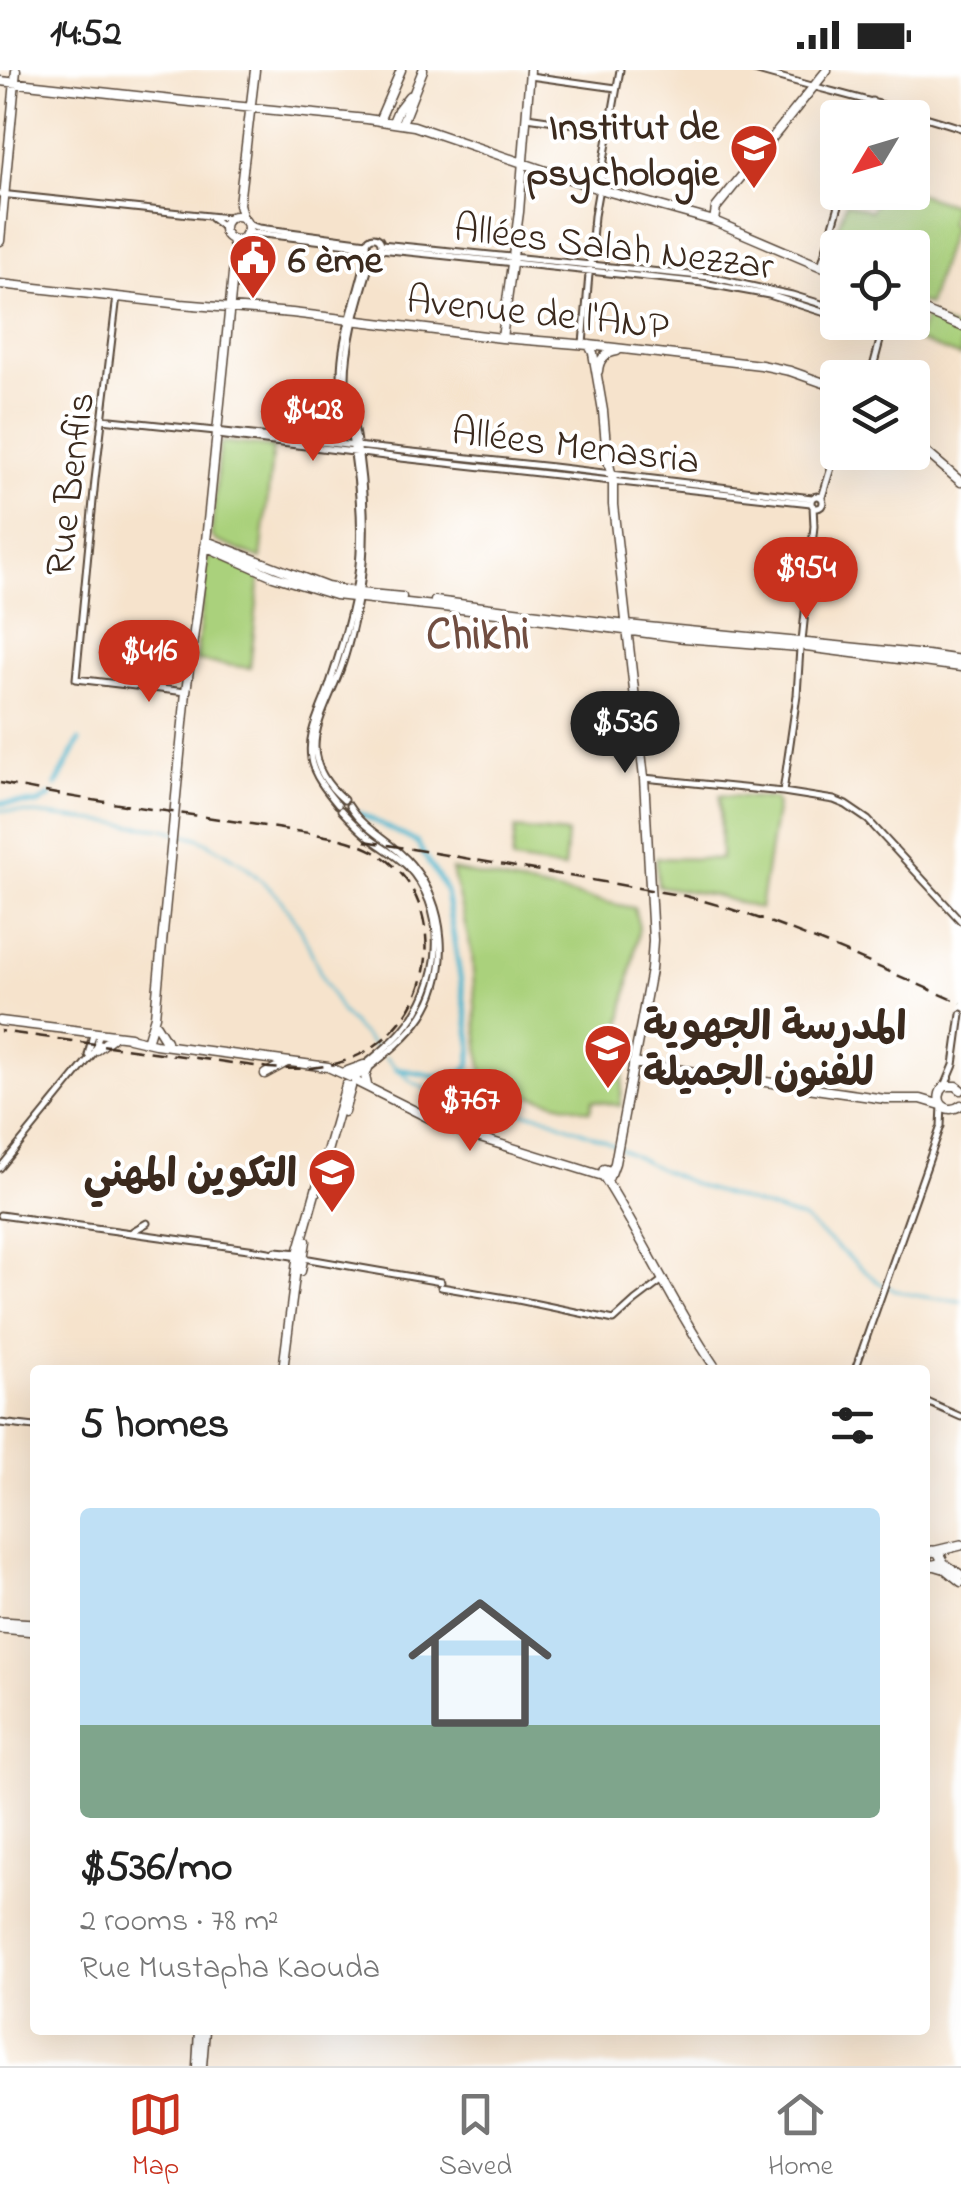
<!DOCTYPE html>
<meta charset="utf-8">
<style>
body{margin:0;font-family:"Indie Flower","Playpen Sans Arabic",sans-serif;background:#f2f2f2;color:#222;height:100vh;display:flex;flex-direction:column;font-size:38px;white-space:nowrap}
*{box-sizing:border-box;margin:0}
p{font-size:32px;color:#767676}
.icon{flex:none;width:55px;height:55px;fill:none;stroke:currentColor;stroke-width:2;stroke-linecap:round;stroke-linejoin:round}
.map{position:relative;flex:1;overflow:hidden}
.side{position:absolute;left:30px;top:1295px;width:900px;height:670px;display:flex;flex-direction:column;background:#fff;border-radius:10px;box-shadow:0 10px 40px #0002}
.side>*{flex:none}
.needle{width:65px;rotate:232deg}
.buttons{position:absolute;left:820px;top:30px;display:grid;gap:20px}
.buttons a{display:grid;place-items:center;width:110px;height:110px;border-radius:10px;background:#fff;box-shadow:0 10px 40px #0002;font-size:50px}
.price{position:absolute;translate:-50% -85px;padding:0 22px;border-radius:35px;background:#c8321e;color:#fff;font-size:32px;line-height:65px;filter:drop-shadow(0 2px 5px #0008)}
.price::after{content:'';position:absolute;left:50%;top:60px;width:30px;height:22px;margin-left:-15px;background:inherit;clip-path:polygon(0 0,100% 0,50% 100%)}
.price.selected{background:#222;color:#fff}
ul{padding:0;list-style:none}
li{display:grid;align-content:center;gap:20px;height:530px;padding:0 50px}
li span{display:grid;place-items:center;height:310px;border-radius:10px;color:#555}
li>.icon{margin-inline-start:auto}
span .icon{width:180px;height:180px;fill:#fffc;stroke-width:1}
li b{font-size:42px}
h2{display:flex;justify-content:space-between;align-items:center;height:120px;padding:0 50px;font-size:42px}
.status{display:flex;justify-content:space-between;align-items:center;height:70px;padding:0 50px;background:#fff;direction:ltr}
.status svg{height:28px;fill:currentColor}
.menu{display:flex;justify-content:space-around;align-items:center;height:140px;border-top:2px solid #e0e0e0;background:#fff;font-size:28px;color:#767676}
.menu a{display:grid;justify-items:center;gap:5px}
.menu .selected{color:#c8321e}
.map>svg:first-child{display:block}
.green{fill:#aad17b;stroke:#727e4c;stroke-width:2.5}
.lines{fill:none;stroke-linecap:round;stroke-linejoin:round}
.stream{stroke:#4eb6cd;stroke-width:2.5}
.canal{stroke:#4eb6cd;stroke-width:5}
.minor-casing{stroke:#574638;stroke-width:9}
.major-casing{stroke:#574638;stroke-width:11}
.highway-casing{stroke:#574638;stroke-width:12}
.minor{stroke:#fff;stroke-width:5}
.major{stroke:#fff;stroke-width:8}
.highway{stroke:#fff;stroke-width:9}
.rail{stroke:#3b2a1e;stroke-width:2.5;stroke-dasharray:15 8;stroke-linecap:butt}
.labels{text-anchor:middle;stroke-width:8;stroke-linejoin:round;paint-order:stroke}
.poi-label{font-size:40px;font-weight:bold;fill:#3b2a1e;stroke:#fff;text-anchor:end}
.street-label{font-size:40px;fill:#3b2a1e;stroke:#fff}
.quarter-label{font-size:45px;font-weight:bold;fill:#714e41;stroke:#fff}
</style>
<div class="status"><b>14:52</b><svg viewBox="0 0 49 12"><path d="M0 12V9h3v3zM5 12V6h3v6zM10 12V3h3v9zM15 12V0h3v12zM26 1h20v11H26zM47 4h2v5h-2z"/></svg></div>
<div class="map">
<svg width="961" height="1996" viewBox="0 0 961 1996">
<rect width="100%" height="100%" fill="#fff"/>
<filter id="ink" filterUnits="userSpaceOnUse"><feTurbulence type="fractalNoise" baseFrequency=".01" numOctaves="2"/><feDisplacementMap in="SourceGraphic" scale="20" xChannelSelector="R" yChannelSelector="G"/><feConvolveMatrix kernelMatrix="1 2 1 2 8 2 1 2 1" color-interpolation-filters="sRGB"/></filter>
<filter id="wash" filterUnits="userSpaceOnUse"><feTurbulence type="fractalNoise" baseFrequency=".0048" numOctaves="4" result="noise"/><feDisplacementMap in="SourceGraphic" scale="40" xChannelSelector="R" yChannelSelector="G"/><feGaussianBlur stdDeviation="2.25" result="paint"/><feColorMatrix in="noise" values="0 0 0 0 0 0 0 0 0 0 0 0 0 0 0 0 0 1.4 0 .05"/><feComposite in="paint" operator="in"/></filter>
<g filter="url(#wash)">
<rect width="100%" height="100%" fill="#f6e3cc"/>
<path class="green" d="M913,122l41,13 -5,19 4,1 -25,80 -15,-6 -1,-51h-74l-1,13 -9,-4 18,-54 25,8 10,-18z
M925,247l36,14v26l-45,-17z
M223,372l50,5 -12,112 -45,-18 -5,-5 9,-90z
M212,485l41,15 7,6 -10,92 -54,-7 11,-101z
M720,725l55,4 2,5 -17,105 -47,-14 -55,-9 -2,-28 65,1z
M515,759l52,5 -3,35 -52,-8z
M452,800l182,38 5,19 -23,126 9,4 -5,49 -27,-6 -3,11 -106,-27 -8,-63 -4,-67z"/>
<g class="lines">
<path class="stream" d="M0,740l164,19 34,9 21,11 24,15 35,32 23,33 23,52 18,32 37,39
M385,987l26,24 29,16 25,8 75,10 64,25 57,30 40,17 102,32 75,63c26,15 54,16 83,19"/>
<path class="canal" d="M56,715l23,-44
M0,733l38,1 12,-8
M357,742l61,31c7,19 21,31 28,49l26,156 -3,18 -6,7 -29,3 -37,-7"/>
</g>
</g>
<g filter="url(#ink)">
<g class="lines">
<g class="minor-casing">
<path id="minor" d="M754,0c69,20 139,36 207,58
M530,6l86,12
M527,47l83,12
M867,48l5,-17
M0,124l228,24
M211,148l13,10
M247,154l12,4 108,14
M246,162l121,14
M367 174a7 7 0 1 1 14 0a7 7 0 1 1-14 0Z
M381,174l329,33 82,18 46,14
M380,179l323,34 66,12 69,22
M821,196l22,-74
M117,226l-22,184 -19,199 110,13
M855,252l28,10
M583,274l11,-128 26,-146
M870,308l15,-56
M102,349l451,48 259,31
M218,365l183,23 410,45
M811 432a6 6 0 1 1 12 0a6 6 0 1 1-12 0Z
M822,427l16,-52
M802,571l12,-115 -1,-20
M644,708l139,14 51,8 12,5 22,15 93,101
M783,722l14,-97 3,-47
M344,730c-55,-48 -18,-86 -1,-138 7,-21 12,-45 16,-67 9,-53 6,-106 -3,-159 -3,-17 -9,-35 -10,-52 -1,-45 16,-92 28,-134
M338,735c-10,-12 -25,-30 -27,-46 -4,-28 10,-48 18,-73 12,-37 24,-74 29,-112 6,-45 1,-93 -7,-138 -3,-15 -8,-30 -9,-45 -6,-50 18,-95 26,-143
M349,736c16,26 43,35 62,58 35,41 41,106 11,152 -17,25 -45,45 -68,64
M341,740c11,12 21,23 34,32 11,8 22,14 32,24 43,47 36,118 -4,164 -15,18 -35,31 -52,47
M88,985l5,-21
M946,1014l8,-19 7,-51
M0,1098l96,-118 3,-16
M0,1145l263,36 178,31
M133,1161l14,-8
M276,1181l24,2
M441,1217l77,13 96,20 21,-19 29,-22
M855,1300l86,-244 1,-20
M925,1331l36,16
M0,1353l35,4"/>
</g>
<g class="major-casing">
<path id="major" d="M0,11l191,21 176,17 47,7 185,63 115,32 124,53
M379,51l22,-51
M393,52l5,-12 11,-14
M402,53l21,-53
M224 158a12 12 0 1 1 24 0a12 12 0 1 1-24 0Z
M243,149l-4,-15 16,-134
M714,151l2,-13 111,-138
M0,171l16,-171
M0,214l181,20 111,9 210,25 87,7 172,20 29,6 48,17
M912,236l49,20
M502,268l17,-126 11,-142
M589,275l4,8 10,58 4,45 6,25v24l31,273 9,162 -2,30 -36,193 -4,11
M598,301c1,-12 7,-18 19,-20
M912,370l49,42
M206,471l121,46 32,6 43,4
M205,476l68,30 62,19 162,18 187,25 115,9
M435,531l192,24 173,17
M807,573l120,12 34,5
M806,577l155,20
M0,951l130,16
M156,955l10,16
M129,968l26,6 173,23 22,10
M147,972l8,-26 31,-324 20,-151 29,-287 -3,-15
M96,980l16,-12
M633,993l252,36h36l20,6
M342,1003l22,-8
M265,1004l22,-12
M355,1011l96,48 152,47
M367,1015l-2,-9 3,-8
M961,1020l-5,-4h-11c-14,13 1,31 16,19
M344,1042l7,-25
M604,1099l6,2 -1,6 -7,-2z
M604,1107c40,63 71,132 113,193
M301,1201l5,-30
M283,1300l15,-117 48,-168
M941,1491l20,14
M935,1496l10,3 16,13
M197,1996l2,-36
M202,1996l3,-36"/>
</g>
<g class="highway-casing">
<path id="highway" d="M936,1481l25,-6
M925,1497l14,-3 3,-5 -4,-7 -6,-1 -5,3 -1,5 3,6
M0,1552l35,2
M0,1558l35,3"/>
</g>
<use href="#minor" class="minor"/>
<use href="#major" class="major"/>
<use href="#highway" class="highway"/>
<path class="rail" d="M0,713c89,19 180,29 270,44 33,6 73,8 103,24 59,31 69,115 31,166 -35,46 -81,55 -135,51l-269,-37
M365,771l320,55c96,24 185,68 276,107"/>
</g>
</g>
<defs>
<g id="university-pin" transform="scale(2.5)"><path d="M0 17L-7.5 6A9.5 9.5 0 1 1 7.5 6Z" fill="#c8321e" stroke="#fff"/><path d="M0-5L7-2L0 1L-7-2ZM-4 1L0 2.5L4 1V4Q0 6-4 4Z" fill="#fff"/></g>
<g id="civic-pin" transform="scale(2.5)"><path d="M0 17L-7.5 6A9.5 9.5 0 1 1 7.5 6Z" fill="#c8321e" stroke="#fff"/><path d="M-.6-6.5H3V-4.5H.6V-3L4-1V1h2V6H-6V1h2V-1L-.6-3ZM-1.2 2.5V6h2.4V2.5Z" fill="#fff"/></g>
</defs>
<g fill-rule="evenodd">
<use href="#university-pin" x="754" y="78"/>
<use href="#civic-pin" x="253" y="188"/>
<use href="#university-pin" x="608" y="978"/>
<use href="#university-pin" x="332" y="1102"/>
</g>
<g class="labels">
<g class="poi-label">
<text x="719" y="69">Institut de<tspan x="719" dy="46">psychologie</tspan></text>
<text x="288" y="202" text-anchor="start">6 ème</text>
<text x="643" y="969" text-anchor="start">المدرسة الجهوية<tspan x="643" dy="46">للفنون الجميلة</tspan></text>
<text x="297" y="1116">التكوين المهني</text>
</g>
<g class="street-label">
<text transform="translate(614 175) rotate(7)" y="14">Allées Salah Nezzar</text>
<text transform="translate(538 241) rotate(6)" y="14">Avenue de l'ANP</text>
<text transform="translate(576 374) rotate(7)" y="14">Allées Menasria</text>
<text transform="translate(68 414) rotate(-83)" y="14">Rue Benflis</text>
</g>
<g class="quarter-label">
<text x="478" y="578">Chikhi</text>
</g>
</g>
</svg>
<div class="buttons">
<a><svg class="needle" viewBox="-14 -14 28 28"><path d="M0-13l5 13h-10z" fill="#e53935"/><path d="M0 13l5-13h-10z" fill="#767676"/></svg></a>
<a><svg class="icon" aria-label="locate" viewBox="0 0 24 24"><circle cx="12" cy="12" r="6"/><path d="M12 2v4M12 18v4M2 12h4M18 12h4"/></svg></a>
<a><svg class="icon" aria-label="layers" viewBox="0 0 24 24"><path d="M12 4l9 5-9 5-9-5zM3 14l9 5 9-5"/></svg></a>
</div>
<b class="price" style="left:313px;top:394px">$428</b>
<b class="price" style="left:806px;top:552px">$954</b>
<b class="price" style="left:149px;top:635px">$416</b>
<b class="price selected" style="left:625px;top:706px">$536</b>
<b class="price" style="left:470px;top:1084px">$767</b>
<section class="side">
<h2>5 homes<svg class="icon" aria-label="filters" viewBox="0 0 24 24"><path d="M4 7h16M4 17h16"/><circle cx="9" cy="7" r="2"/><circle cx="15" cy="17" r="2"/></svg></h2>
<ul>
<li><span style="background:linear-gradient(#bfe0f5 70%,#7fa58c 0)"><svg class="icon" aria-label="home" viewBox="0 0 24 24"><path d="M3 11l9-7 9 7M6 9v11h12V9"/></svg></span><div><b>$536/mo</b><p>2 rooms · 78 m²</p><p>Rue Mustapha Kaouda</p></div></li>
</ul>
</section>
</div>
<nav class="menu">
<a class="selected"><svg class="icon" aria-label="map" viewBox="0 0 24 24"><path d="M3 6l6-2 6 2 6-2v14l-6 2-6-2-6 2zM9 4v14M15 6v14"/></svg>Map</a>
<a><svg class="icon" aria-label="saved" viewBox="0 0 24 24"><path d="M7 4h10v16l-5-4-5 4z"/></svg>Saved</a>
<a><svg class="icon" aria-label="home" viewBox="0 0 24 24"><path d="M3 11l9-7 9 7M6 9v11h12V9"/></svg>Home</a>
</nav>
